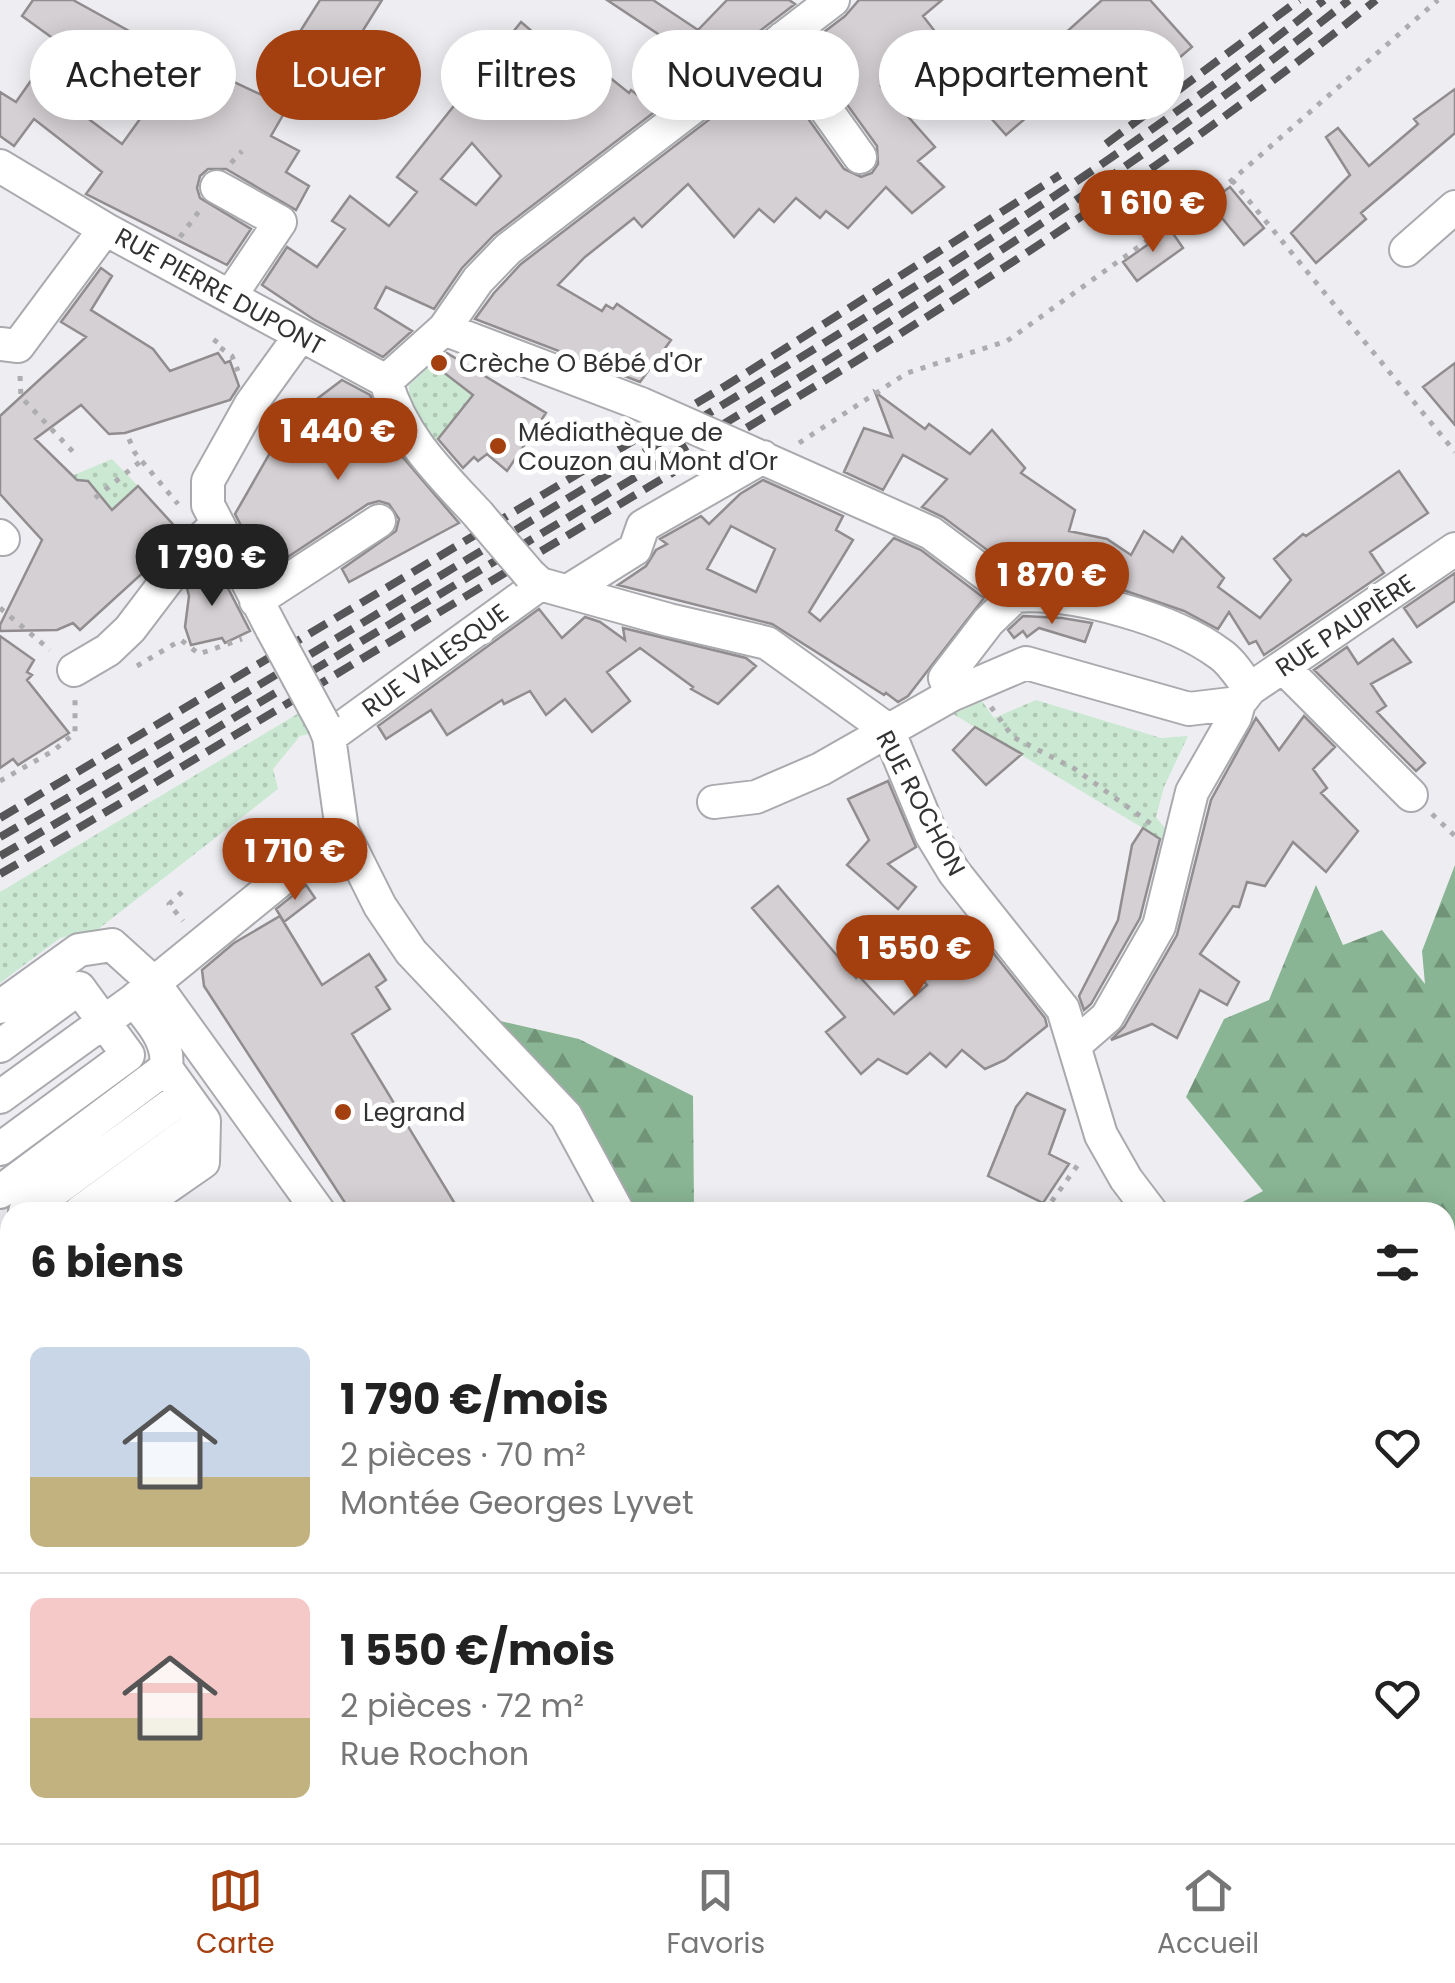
<!DOCTYPE html>
<html lang="fr">
<meta charset="utf-8">
<style>
body{margin:0;font-family:Poppins,sans-serif;background:#f6f6f6;color:#222;height:100vh;display:flex;flex-direction:column;font-size:38px;white-space:nowrap}
*{box-sizing:border-box;margin:0}
p{font-size:32px;color:#767676}
.icon{flex:none;width:55px;height:55px;fill:none;stroke:currentColor;stroke-width:2;stroke-linecap:round;stroke-linejoin:round}
.map{position:relative;flex:1;overflow:hidden}
.drawer{position:absolute;left:0px;top:1202px;width:1455px;height:642px;display:flex;flex-direction:column;background:#fff;border-radius:30px 30px 0 0;box-shadow:0 5px 25px #0003}
.drawer>*{flex:none}
.guide{position:absolute;left:30px;top:30px;width:1395px;height:90px;display:flex;gap:20px}
.price{position:absolute;translate:-50% -85px;padding:0 22px;border-radius:35px;background:#a43f10;color:#fff;font-size:32px;line-height:65px;filter:drop-shadow(0 2px 5px #0008)}
.price::after{content:'';position:absolute;left:50%;top:60px;width:30px;height:22px;margin-left:-15px;background:inherit;clip-path:polygon(0 0,100% 0,50% 100%)}
.price.active{background:#222;color:#fff}
ul{padding:0;list-style:none}
li{display:flex;align-items:center;gap:30px;height:250px;padding:0 30px}
li+li{border-top:2px solid #e0e0e0}
li span{display:grid;place-items:center;flex:none;width:280px;height:200px;border-radius:15px;color:#555}
li>.icon{margin-inline-start:auto}
span .icon{width:120px;height:120px;fill:#fffc;stroke-width:1}
li b{font-size:42px}
h2{display:flex;justify-content:space-between;align-items:center;height:120px;padding:0 30px;font-size:42px}
.tag{padding:0 35px;border-radius:45px;background:#fff;box-shadow:0 5px 25px #0003;font-size:35px;line-height:90px}
.tag.active{background:#a43f10;color:#fff}
.tabs{display:flex;justify-content:space-around;align-items:center;height:140px;border-top:2px solid #e0e0e0;background:#fff;font-size:28px;color:#767676}
.tabs a{display:grid;justify-items:center;gap:5px}
.tabs .active{color:#a43f10}
.map>svg:first-child{display:block}
.green{fill:url(#green-dots)}
.forest{fill:url(#forest-firs)}
.building{fill:#d5d0d3;stroke:#918d8f;stroke-width:2.5;fill-rule:evenodd}
.lines{fill:none;stroke-linecap:round;stroke-linejoin:round}
.minor-casing{stroke:#a9aaae;stroke-width:36}
.path{stroke:#adadb0;stroke-width:5;stroke-dasharray:5 8;stroke-linecap:butt}
.minor{stroke:#fff;stroke-width:32}
.rail{stroke:#565658;stroke-width:8;stroke-dasharray:20 10;stroke-linecap:butt}
.minor-bridge-casing{stroke:#a9aaae;stroke-width:36;stroke-linecap:butt}
.minor-bridge{stroke:#fff;stroke-width:32}
.poi-dot{fill:#a43f10;stroke:#fff;stroke-width:4}
.labels{text-anchor:middle;stroke-width:10;stroke-linejoin:round;paint-order:stroke}
.street-label{font-size:25px;fill:#323233;stroke:#fff}
.poi-label{font-size:25px;fill:#323233;stroke:#fff;text-anchor:start}
</style>
<div class="map">
<svg width="1455" height="1843" viewBox="0 0 1455 1843">
<defs>
<pattern id="green-dots" width="8" height="8" patternUnits="userSpaceOnUse" patternTransform="scale(2.5)"><rect width="8" height="8" fill="#cbe8d2"/><path d="M2 2h.1M6 6h.1" fill="none" stroke="#afc7b5" stroke-width="1.8" stroke-linecap="round"/></pattern>
<pattern id="forest-firs" width="22" height="20" patternUnits="userSpaceOnUse" patternTransform="scale(2.5)"><rect width="22" height="20" fill="#89b594"/><path d="M5 1l3.5 6h-7zM16 11l3.5 6h-7z" fill="#719479"/></pattern>
</defs>
<rect width="100%" height="100%" fill="#eeeef2"/>
<path class="green" d="M432,364l41,31 -40,51 -24,-48v-13z
M112,459l26,27 -31,28 -19,-33 -26,-1z
M1036,700l125,38 27,-2 -24,51 -8,30 15,19v9l-218,-131 29,-13 12,17z
M299,713l10,21 -9,2 -27,33 5,20 -181,141 -37,8 -60,45v-91z"/>
<path class="forest" d="M1455,865v539l-10,-21v-171h-221l39,-21 -77,-94 38,-78 45,-19 47,-115 27,60 39,-15 43,54 -3,-33z
M483,1017l96,22 114,57 1,113 7,3h-67l-43,-85z
M1117,1835h141l6,8h-150z"/>
<path class="building" d="M33,0h40l76,42 117,55 28,-44 -5,-4 31,-49h62l-55,88 -21,-13 -35,61 28,15 -13,21 23,14 -13,24 -70,-41h-18l-8,7 -3,12 3,10 51,31 -24,36 -141,-71 16,-22 -68,-53 -20,27 -14,-10v-44l16,10 42,-60 -36,-26zM91,41l77,39 -46,64 -68,-51z
M607,0h46l45,30 29,-30h62l6,4 -102,78 -36,-25 10,-17z
M859,0h83l-19,16 14,18 -56,52 54,61 -17,14 26,26 -32,26 -26,-26 -38,41 -22,-17 -6,7 -24,-20 -22,24 -15,-13 -25,28 -46,-53 -46,43 -8,-9 -49,39 -27,28 44,26 4,-6 7,4 4,-5 54,36 -31,42 -165,-63 19,-26 27,-29 258,-198 22,30 8,24 35,49 17,8 11,-4 6,-9 -1,-18 -34,-47 -8,-24 -24,-33 34,-26z
M1102,0h48l42,47 -20,17 -3,-3 -38,25 -27,-35 -98,84 -24,-27z
M521,22l34,29 8,-11 66,53 2,-3 26,20 -163,125 -32,33 -28,41 -48,-22 -11,21 37,23 -29,26 -70,-38 -51,-34 25,-38 30,20 28,-38 -13,-8 18,-25 39,30 28,-34 -20,-15zM472,143l29,33 -25,29 -35,-26z
M1455,89v44l-94,80 5,6 -50,44 -25,-30 59,-58 -24,-38 12,-9 31,38 49,-42 -4,-5z
M1230,187l34,41 -20,17 -35,-43z
M1170,229l13,19 -46,33 -14,-19z
M101,268l11,8 -21,34 62,39 17,22 48,-18 7,10 5,-2 9,25 -9,14 -105,33 -16,1 -28,-29 -46,34 42,41 11,1 24,29 26,-24 42,46 -22,27 -78,71 -7,-7 -16,7 -57,1v-6l42,-85 -42,-46v-78l86,-79 -25,-15z
M447,353l99,60 -39,58 -20,-17 -9,7 -4,-4 -11,11 -25,-29 35,-44 -39,-30z
M1455,363v62l-32,-38z
M342,380l28,15 25,53 64,75 -110,59 -7,-13 54,-38 3,-12 -10,-15 -10,-3 -11,3 -94,62 -14,-18 -5,4 -20,-38 47,-82 15,-18z
M875,392l50,37 4,-5 41,30 22,-24 33,38 -4,5 54,37 -6,21 38,8 24,16 13,-24 29,21 9,-15 42,41 -6,9 42,31 31,-38 -17,-21 29,-25 3,2 93,-65 29,42 -58,39 14,21 -120,82 -8,-14 -7,3 -20,-32 -11,17 -34,-18 -58,-20 -58,-13 -46,-2 -79,-59 -21,-10 25,-28 -44,-24 -20,35 -39,-18 20,-44 28,9z
M763,480l80,36 -7,14 17,10 -44,72 11,9 74,-83 27,12 63,48 -76,98 -10,6 -12,-9 -2,2 -112,-71 -154,-39 28,-19 10,-16 11,-6 -7,-5 41,-23 8,8 31,-30zM731,526l44,23 -19,43 -49,-23z
M214,561l36,70 -25,12 -3,-5 -31,7 -6,-18 4,-31 -2,-8 16,-22z
M1455,573v28l-38,26 -13,-19z
M539,609l23,29 23,-21 15,5 25,18 -2,-12 123,30 10,8 -38,38 -27,-15 2,-2 -53,-39 -33,24 23,29 -38,31 -27,-33 -19,16 -16,-24 -26,13 -2,-4 -55,35 -16,-25 -45,29 -8,-13z
M1023,616l39,2 30,5 -7,19 -46,-14 -12,9 -4,-6 -9,7 -6,-8z
M0,636l34,24 -7,12 5,3 -5,5 42,53 -51,32 -5,-6 -13,9z
M1393,639l18,23 -40,22 15,22 -9,6 48,51 -9,8 -102,-101 33,-23 11,17z
M1304,716l31,31 -22,22 14,19 -6,5 37,38 -32,41 -33,-30 -28,44 -18,-4 -8,25 -6,-1 -33,48 39,28 -12,23 -27,-15 -23,48 -25,-14 -41,16 13,-13 53,-92 34,-135 45,-82 23,32z
M975,727l47,27 -36,31 -33,-35z
M888,781l28,66 -28,17 28,23 -18,22 -51,-44 22,-25 -21,-41z
M1143,828l17,11 -20,79 -49,86 -7,6 -5,-14 39,-76 14,-75z
M306,885l9,13 -31,24 -8,-13z
M778,886l78,92 2,-3 36,39 33,-29 -11,-13 55,-47 74,93 2,8 -42,34 -20,9 -23,-19 -16,17 -16,-14 -23,21 -29,-15 -17,15 -35,-42 19,-15 -93,-109z
M280,916l42,69 47,-31 17,26 -10,7 14,22 -38,25 108,178h-109l-147,-226 -2,-16 32,-27z
M1027,1093l38,17 -16,44 20,10 -26,39 -55,-27 28,-69z"/>
<g class="lines">
<g class="minor-casing">
<path id="minor" d="M783,38l36,49 6,21 35,49
M0,166l105,63 281,152c15,55 54,92 92,133
M217,187l63,35 -49,73
M1406,250l49,-43
M444,329l197,75
M0,344l18,2 87,-117
M386,381l58,-52 34,-49 30,-31 325,-249
M747,451l184,82 84,63c58,-5 158,23 205,58 12,8 21,24 30,35
M0,536l3,3
M530,575l10,9 129,36 98,23 121,87 43,104 23,38 109,137 38,126 25,44 25,33
M568,591l67,-42 8,-23 120,-69
M256,601l123,-80
M272,629l-64,-124v-24l43,-77 49,-68
M1284,668l127,127
M74,670l34,-20 22,-21 60,-79 27,-26
M951,695l-6,-17 43,-56 27,-26
M324,725l5,12 13,93 38,76 31,46 155,164 52,96
M329,737l211,-153
M714,802l42,-5 65,-28 130,-74 75,-32 163,46 50,-6
M134,1000l20,-17 165,229
M0,1007l79,-57 33,-5 42,38 188,-153
M1076,1044l31,-27 52,-91 33,-134 43,-75 4,-14 11,-14 205,-140
M0,1046l79,-58 49,67 -128,94
M0,1097l134,-97c16,21 36,40 32,68
M0,1192l166,-124 38,53 -1,41 -72,50
M25,1212l160,-117
M80,1212l124,-91
M0,1271l10,-7
M0,1497l10,-5
M1445,1648l10,17
M594,1835l3,8
M790,1835l2,8"/>
</g>
<path class="path" d="M231,163l11,-12
M1232,180l223,272
M180,237l20,-27
M217,339l-3,4 18,13 6,15
M20,376l1,21 56,59
M129,439l6,14 43,51
M799,443l108,-70 100,-32 225,-161 206,-180
M95,498l46,-37
M0,608l50,42
M137,666l44,-26 18,14 43,-15
M991,707l22,30 62,32 79,57
M0,781l53,-30 22,-18v-33
M1432,814l23,22
M182,892l-13,12 14,17
M1044,1212l36,-50
M389,1843l10,-8
M1106,1843l2,-8"/>
<use href="#minor" class="minor"/>
<path class="rail" d="M1106,144l193,-144
M0,818l727,-433 333,-210
M0,837c214,-123 425,-252 636,-380 236,-142 472,-284 688,-457
M0,856c188,-109 372,-222 559,-333 272,-163 541,-324 790,-523
M0,874c191,-111 380,-227 570,-340 277,-166 555,-330 806,-534"/>
<g class="minor-bridge-casing">
<path id="minor-bridge" d="M641,404l106,47
M478,514l52,61
M272,629l52,96"/>
</g>
<use href="#minor-bridge" class="minor-bridge"/>
</g>
<g class="poi-dot">
<circle cx="439" cy="363" r="10"/>
<circle cx="498" cy="446" r="10"/>
<circle cx="343" cy="1112" r="10"/>
</g>
<g class="labels">
<g class="street-label">
<text transform="translate(220 291) rotate(29)" y="9">RUE PIERRE DUPONT</text>
<text transform="translate(1345 625) rotate(-34)" y="9">RUE PAUPIÈRE</text>
<text transform="translate(435 660) rotate(-36)" y="9">RUE VALESQUE</text>
<text transform="translate(921 803) rotate(62)" y="9">RUE ROCHON</text>
</g>
<g class="poi-label">
<text x="459" y="372">Crèche O Bébé d'Or</text>
<text x="518" y="441">Médiathèque de<tspan x="518" dy="29">Couzon au Mont d'Or</tspan></text>
<text x="363" y="1121">Legrand</text>
</g>
</g>
</svg>
<b class="price" style="left:1153px;top:255px">1 610 €</b>
<b class="price" style="left:338px;top:483px">1 440 €</b>
<b class="price active" style="left:212px;top:609px">1 790 €</b>
<b class="price" style="left:1052px;top:627px">1 870 €</b>
<b class="price" style="left:295px;top:903px">1 710 €</b>
<b class="price" style="left:915px;top:1000px">1 550 €</b>
<div class="guide">
<a class="tag">Acheter</a>
<a class="tag active">Louer</a>
<a class="tag">Filtres</a>
<a class="tag">Nouveau</a>
<a class="tag">Appartement</a>
</div>
<section class="drawer">
<h2>6 biens<svg class="icon" aria-label="filters" viewBox="0 0 24 24"><path d="M4 7h16M4 17h16"/><circle cx="9" cy="7" r="2"/><circle cx="15" cy="17" r="2"/></svg></h2>
<ul>
<li><span style="background:linear-gradient(#c9d6e8 65%,#c2b280 0)"><svg class="icon" aria-label="home" viewBox="0 0 24 24"><path d="M3 11l9-7 9 7M6 9v11h12V9"/></svg></span><div><b>1 790 €/mois</b><p>2 pièces · 70 m²</p><p>Montée Georges Lyvet</p></div><svg class="icon" aria-label="heart" viewBox="0 0 24 24"><path d="M12 20l-8-8c-3-5 5-10 8-4 3-6 11-1 8 4z"/></svg></li>
<li><span style="background:linear-gradient(#f6c9c9 60%,#c2b280 0)"><svg class="icon" aria-label="home" viewBox="0 0 24 24"><path d="M3 11l9-7 9 7M6 9v11h12V9"/></svg></span><div><b>1 550 €/mois</b><p>2 pièces · 72 m²</p><p>Rue Rochon</p></div><svg class="icon" aria-label="heart" viewBox="0 0 24 24"><path d="M12 20l-8-8c-3-5 5-10 8-4 3-6 11-1 8 4z"/></svg></li>
</ul>
</section>
</div>
<nav class="tabs">
<a class="active"><svg class="icon" aria-label="map" viewBox="0 0 24 24"><path d="M3 6l6-2 6 2 6-2v14l-6 2-6-2-6 2zM9 4v14M15 6v14"/></svg>Carte</a>
<a><svg class="icon" aria-label="saved" viewBox="0 0 24 24"><path d="M7 4h10v16l-5-4-5 4z"/></svg>Favoris</a>
<a><svg class="icon" aria-label="home" viewBox="0 0 24 24"><path d="M3 11l9-7 9 7M6 9v11h12V9"/></svg>Accueil</a>
</nav>
